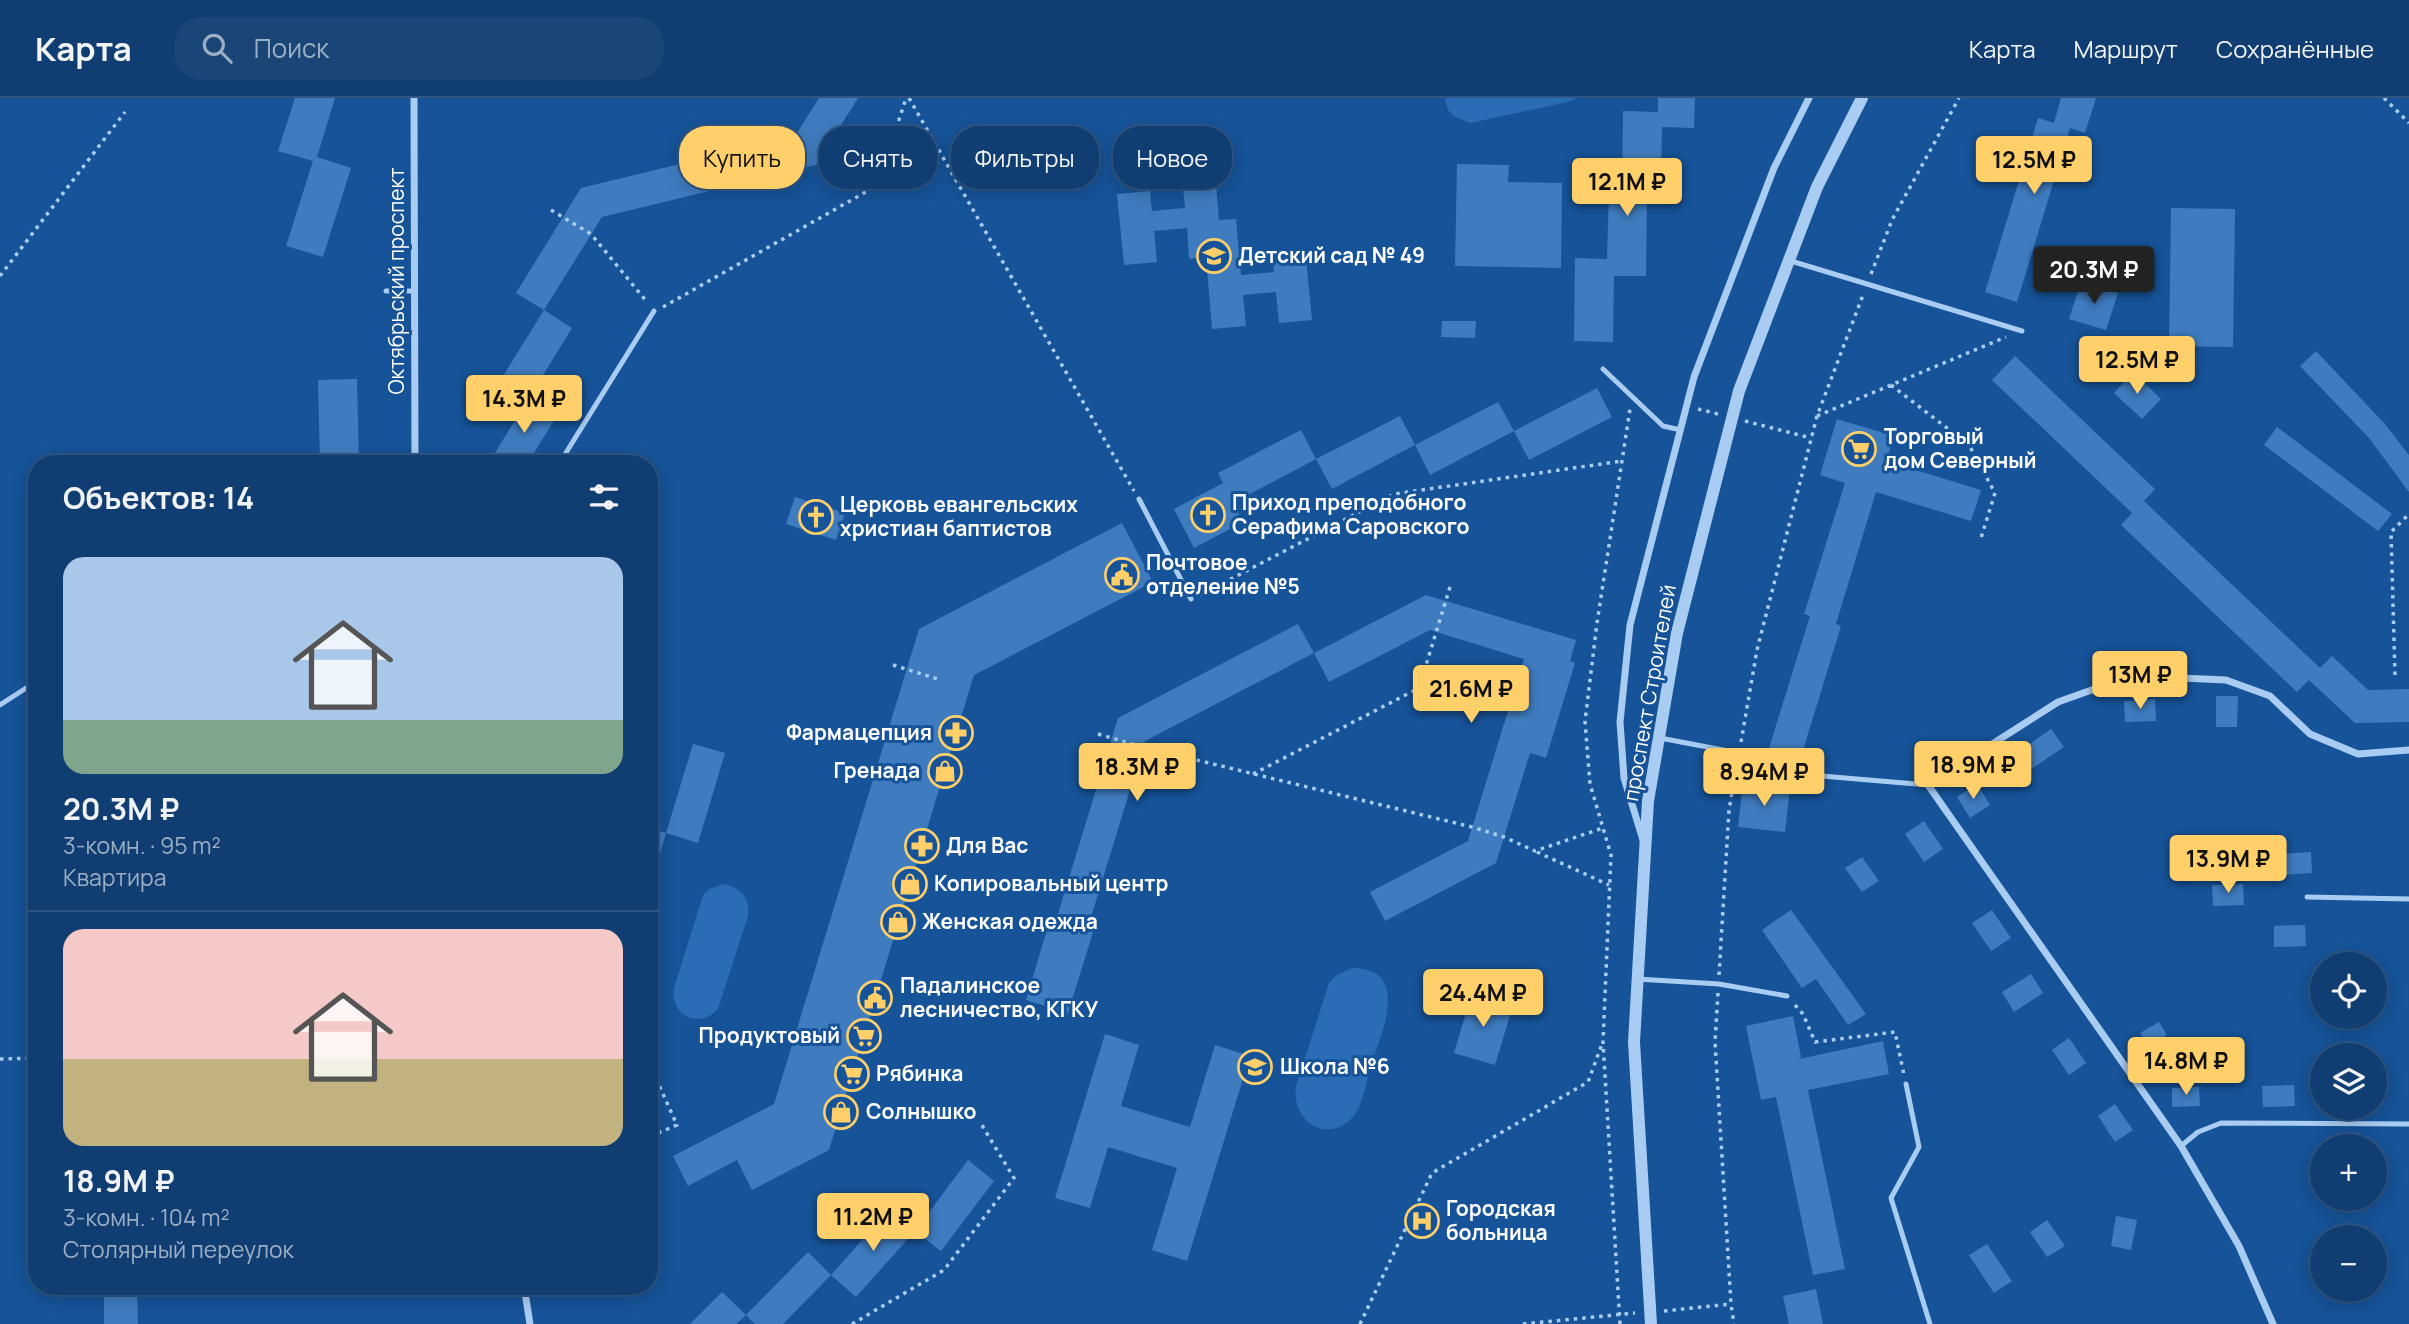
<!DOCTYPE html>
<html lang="ru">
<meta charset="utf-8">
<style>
body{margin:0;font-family:Manrope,sans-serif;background:#194577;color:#f1f3f6;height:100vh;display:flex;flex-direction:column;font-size:26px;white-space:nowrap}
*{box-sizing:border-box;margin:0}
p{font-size:23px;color:#9caec4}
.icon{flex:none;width:38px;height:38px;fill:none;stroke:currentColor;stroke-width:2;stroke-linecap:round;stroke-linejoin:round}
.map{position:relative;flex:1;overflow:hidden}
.side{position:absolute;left:28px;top:357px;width:630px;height:840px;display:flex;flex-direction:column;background:#103e72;border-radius:28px;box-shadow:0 4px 18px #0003,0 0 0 2px #305784}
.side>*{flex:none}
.top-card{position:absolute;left:679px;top:28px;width:665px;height:63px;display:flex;gap:14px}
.fabs{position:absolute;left:2310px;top:854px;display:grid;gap:14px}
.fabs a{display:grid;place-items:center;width:77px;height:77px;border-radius:50%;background:#103e72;box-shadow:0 4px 18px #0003,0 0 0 2px #305784;font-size:35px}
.price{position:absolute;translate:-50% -60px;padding:0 16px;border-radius:7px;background:#ffcf6a;color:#111;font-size:23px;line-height:46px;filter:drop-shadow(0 2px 4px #0008)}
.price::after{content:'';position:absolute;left:50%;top:42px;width:21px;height:16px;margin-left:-10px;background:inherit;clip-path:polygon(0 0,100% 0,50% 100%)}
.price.on{background:#222;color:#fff}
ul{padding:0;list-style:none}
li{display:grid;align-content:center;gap:14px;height:371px;padding:0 35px}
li+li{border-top:2px solid #305784}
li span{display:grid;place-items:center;height:217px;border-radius:21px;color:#555}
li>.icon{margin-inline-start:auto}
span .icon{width:126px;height:126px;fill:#fffc;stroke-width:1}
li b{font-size:30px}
h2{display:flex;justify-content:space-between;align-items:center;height:84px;padding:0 35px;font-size:30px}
.pill{padding:0 24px;border-radius:28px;background:#103e72;box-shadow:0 4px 18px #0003,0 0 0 2px #305784;font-size:24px;line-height:63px}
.pill.on{background:#ffcf6a;color:#111}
header{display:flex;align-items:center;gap:42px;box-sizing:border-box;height:98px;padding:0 35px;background:#103e72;border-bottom:2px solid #305784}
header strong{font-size:33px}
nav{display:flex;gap:38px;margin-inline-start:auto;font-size:24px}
.search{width:490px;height:63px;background:#194577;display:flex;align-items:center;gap:18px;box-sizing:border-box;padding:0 24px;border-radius:28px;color:#9caec4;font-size:26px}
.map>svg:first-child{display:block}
.green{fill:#2a6db6}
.building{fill:#3f7cbf}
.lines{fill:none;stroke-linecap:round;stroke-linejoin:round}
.path{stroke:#a9ccf2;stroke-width:3.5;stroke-dasharray:3.5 5;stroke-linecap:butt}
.service{stroke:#a9ccf2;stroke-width:5}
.minor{stroke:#a9ccf2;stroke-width:7}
.tertiary{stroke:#a9ccf2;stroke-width:12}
.labels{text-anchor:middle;stroke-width:6;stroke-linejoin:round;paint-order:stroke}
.poi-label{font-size:21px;font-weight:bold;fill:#fff;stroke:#165398;text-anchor:start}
.street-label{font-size:21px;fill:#fff;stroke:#165398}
</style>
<header>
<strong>Карта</strong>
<div class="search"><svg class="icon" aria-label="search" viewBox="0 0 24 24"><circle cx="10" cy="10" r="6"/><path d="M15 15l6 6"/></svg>Поиск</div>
<nav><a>Карта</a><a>Маршрут</a><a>Сохранённые</a></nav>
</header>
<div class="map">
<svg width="2409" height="1226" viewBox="0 0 2409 1226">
<rect width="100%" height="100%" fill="#165398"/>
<path class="green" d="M1445,0h132l-9,4 -98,21 -16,-7 -6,-6z
M723,786c18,3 27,14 25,32l-30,93c-19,21 -48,6 -44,-21l29,-93 6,-6z
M1352,870c60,0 29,66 19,98 -5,16 -8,42 -21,54 -27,24 -59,-2 -54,-34l33,-103 6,-7z"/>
<path class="building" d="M295,0h40l-18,59 34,11 -28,89 -37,-11 27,-85 -35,-10z
M819,0h39l-42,67 -214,52 -58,93 -28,-17 65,-105 214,-52z
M1658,0h37l-1,30 -32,-1 -1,67h-14l-1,82h-32l-1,66 -39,-1 1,-83 32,1 2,-66 13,1 1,-83 35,1z
M2061,0h35l-11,35 -15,-5 -53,174 -32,-10 53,-174 16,5z
M1457,66l52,1 -1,17 54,1 -1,85 -106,-2z
M1216,87l3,35 17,-1 5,56 33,-3 -2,-20 33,-4 7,72 -33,3 -3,-31 -33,3 3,31 -34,3 -6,-72 -17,2 -2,-31 -33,3 3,31 -33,3 -7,-71 33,-3 2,20 33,-3 -2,-20z
M2171,110l64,1 -2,138 -64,-1z
M2081,184l37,11 -12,37 -37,-11z
M544,212l28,18 -43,70 -29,-17z
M1442,223h34l-1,17 -34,-1z
M2316,253l69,73 24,31v37l-40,-54 -69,-72z
M2015,258l140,133 -11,12 176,167 12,-12 36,34 41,-1v33l-54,1 -46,-43 -12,12 -176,-167 11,-12 -140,-133z
M2133,274l28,27 -19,20 -28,-26z
M357,281l2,85h-39l-2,-84z
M1597,290l15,29 -83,43 -15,-29z
M529,300l28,18 -30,48h-39z
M1498,304l16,29 -84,44 -15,-30z
M1400,318l15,29 -83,44 -16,-30z
M1837,321l57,17 -8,25 95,29 -10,31 -95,-29 -40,132 5,2 -40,131 -32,-9 41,-132 -6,-2 41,-131 -25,-8z
M2277,329l115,87 -14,17 -114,-86z
M1301,332l15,29 -83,44 10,19 -49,26 -20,-39 49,-26 -5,-10z
M795,399l50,16 -9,27 -50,-16z
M1122,425l31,59 -179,93 -145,475 -77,40 -15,-30 -49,26 -15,-30 101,-52 145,-475z
M1426,497l150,45 -6,21 5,2 -29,95 -16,-5 -34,110 -111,58 -15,-29 98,-51 56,-182 -94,-29 -101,52 -15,-29z
M1298,526l16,29 -169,88 -57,186 6,2 -26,84 -42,-13 25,-84 6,1 61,-199z
M2216,598h22l-1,31h-21z
M2155,601l1,22 -31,1 -1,-21z
M2051,631l13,18 -40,27 -13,-17z
M693,646l32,9 -27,90 -32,-10z
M1743,685l47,5 -5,44 -47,-5z
M1977,686l13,21 -20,13 -13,-21z
M1924,723l19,28 -19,13 -19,-28z
M649,730l17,5 -13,43h-4z
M2311,754l1,21 -31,2 -1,-21z
M1862,759l17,24 -17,11 -17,-24z
M2243,786l1,21 -31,1 -1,-21z
M1791,812l75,104 -18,11 -32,-46 -14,9 -40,-58z
M1992,812l19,28 -20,13 -19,-28z
M2305,827l1,21 -32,1v-21z
M2031,876l12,19 -29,19 -12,-20z
M1472,895l41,13 -18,59 -41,-12z
M1793,918l8,41 -2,2 84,-18 6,33 -81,16 37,179 -32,6 -37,-178 -15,3 -15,-74z
M2159,924l8,13 -19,11 -8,-13z
M1105,936l34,11 -18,61 69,21 25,-82 35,11 -63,205 -35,-11 25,-82 -69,-21 -18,61 -35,-10z
M2069,940l17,25 -17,12 -17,-25z
M2294,987l1,21 -32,1 -1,-21z
M2199,989l1,19 -28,1v-19z
M2115,1006l18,26 -18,12 -17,-26z
M968,1062l26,21 -53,70 -26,-20z
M890,1111l25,22 -59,66 -25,-22z
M2116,1118l21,4 -6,30 -20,-4z
M2047,1122l18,26 -18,11 -17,-25z
M1987,1146l25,37 -18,12 -25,-38z
M808,1154l23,23 -48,49h-28l-9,-9z
M104,1188h33l1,38h-34z
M1816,1191l7,35h-34l-6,-28z
M722,1194l24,23 -10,9h-46z"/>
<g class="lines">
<path class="path" d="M909,0l225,393
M2384,0l25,25
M551,112l40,24 56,68
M1871,176l21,-54 67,-122
M0,178l125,-164
M663,209l215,-122 28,-87
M1891,287l78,60 26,48 -14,45
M1698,311l20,5
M1817,318l189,-79
M1745,323l66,17
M1200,497l194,-101 228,-33
M893,567l45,14
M2395,577l-4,-143 18,-18
M1098,636l45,13 329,80 32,10 31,14 68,-23
M1741,644l16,-92 60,-234 46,-121
M1253,676l166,-86 31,-101
M1537,754l72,33
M1719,877l10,-165 8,-47
M1718,895l-3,49 16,262 3,20
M1795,907l8,9 12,28 80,-10 9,43
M0,961l37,-1
M649,965l28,62 -28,12
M1664,1213l67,-7
M852,1226l92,-54 70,-92 -34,-56
M1360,1226l72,-151 156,-91 14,-38
M1523,1226l112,-11
M1620,1226l-17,-282 8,-187 -21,-71 -5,-63 12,-98 33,-214"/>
<path class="service" d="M1791,163l231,70
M386,193h27
M1603,271l60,57 18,4
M559,366l95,-153
M1139,401l52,100
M0,607l37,-24
M1660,640l79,15 71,22 118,10
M2307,799l102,2
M1637,881l82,5 68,12
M1906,986l13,63 -28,51 39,126
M2181,1048l17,-14 23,-9 188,1"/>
<path class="minor" d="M414,0l1,366
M1643,742l-19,-62 -4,-56 10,-97 64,-248 80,-209 35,-70
M524,1188l6,38
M2273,1226l-34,-78 -58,-100 -253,-361 130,-83 56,-20 45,-5 67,3 44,16 40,38 48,20 51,-4"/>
<path class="tertiary" d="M1651,1226l-17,-282 14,-241 29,-168 62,-242 78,-204 45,-89"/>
</g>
<defs>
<g id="school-ring" transform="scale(1.75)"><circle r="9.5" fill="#165398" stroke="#ffcf6a" stroke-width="1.5"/><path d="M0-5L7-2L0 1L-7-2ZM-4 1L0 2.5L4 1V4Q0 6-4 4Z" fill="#ffcf6a"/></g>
<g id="supermarket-ring" transform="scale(1.75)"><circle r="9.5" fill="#165398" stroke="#ffcf6a" stroke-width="1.5"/><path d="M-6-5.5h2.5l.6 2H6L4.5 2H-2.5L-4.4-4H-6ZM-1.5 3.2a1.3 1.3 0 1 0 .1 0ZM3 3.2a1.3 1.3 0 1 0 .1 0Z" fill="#ffcf6a"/></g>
<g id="church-ring" transform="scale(1.75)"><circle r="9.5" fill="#165398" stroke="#ffcf6a" stroke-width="1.5"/><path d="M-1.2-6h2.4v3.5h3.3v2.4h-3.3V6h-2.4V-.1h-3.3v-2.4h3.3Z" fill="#ffcf6a"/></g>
<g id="civic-ring" transform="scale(1.75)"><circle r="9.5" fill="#165398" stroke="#ffcf6a" stroke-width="1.5"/><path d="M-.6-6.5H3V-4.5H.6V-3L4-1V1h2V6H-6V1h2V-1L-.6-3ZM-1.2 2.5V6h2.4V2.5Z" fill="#ffcf6a"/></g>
<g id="pharmacy-ring" transform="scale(1.75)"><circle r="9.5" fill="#165398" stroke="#ffcf6a" stroke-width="1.5"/><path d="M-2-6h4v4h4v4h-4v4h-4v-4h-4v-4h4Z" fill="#ffcf6a"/></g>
<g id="shop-ring" transform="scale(1.75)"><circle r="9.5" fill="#165398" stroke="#ffcf6a" stroke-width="1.5"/><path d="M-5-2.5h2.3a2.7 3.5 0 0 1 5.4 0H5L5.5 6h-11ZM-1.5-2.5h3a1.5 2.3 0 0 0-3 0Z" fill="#ffcf6a"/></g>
<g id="hospital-ring" transform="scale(1.75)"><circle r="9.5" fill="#165398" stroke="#ffcf6a" stroke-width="1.5"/><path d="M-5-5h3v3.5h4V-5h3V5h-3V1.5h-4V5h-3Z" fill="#ffcf6a"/></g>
</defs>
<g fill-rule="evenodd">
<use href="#school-ring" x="1214" y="158"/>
<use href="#supermarket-ring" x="1859" y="351"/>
<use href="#church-ring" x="1208" y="417"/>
<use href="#church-ring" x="816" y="419"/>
<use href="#civic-ring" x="1122" y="477"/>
<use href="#pharmacy-ring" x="956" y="635"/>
<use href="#shop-ring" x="945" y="673"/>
<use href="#pharmacy-ring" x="922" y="748"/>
<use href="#shop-ring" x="910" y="786"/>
<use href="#shop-ring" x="898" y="824"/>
<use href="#civic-ring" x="875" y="900"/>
<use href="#supermarket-ring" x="864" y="938"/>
<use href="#school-ring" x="1255" y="969"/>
<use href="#supermarket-ring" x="852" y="976"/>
<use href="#shop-ring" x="841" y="1014"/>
<use href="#hospital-ring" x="1422" y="1123"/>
</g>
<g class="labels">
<g class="poi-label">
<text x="1238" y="165">Детский сад № 49</text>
<text x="1884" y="346">Торговый<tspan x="1884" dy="24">дом Северный</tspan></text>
<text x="1232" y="412">Приход преподобного<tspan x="1232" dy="24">Серафима Саровского</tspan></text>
<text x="840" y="414">Церковь евангельских<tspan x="840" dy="24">христиан баптистов</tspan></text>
<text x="1146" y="472">Почтовое<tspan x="1146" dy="24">отделение №5</tspan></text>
<text x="932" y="642" text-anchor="end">Фармацепция</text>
<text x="920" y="680" text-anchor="end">Гренада</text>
<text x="946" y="755">Для Вас</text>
<text x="934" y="793">Копировальный центр</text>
<text x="922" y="831">Женская одежда</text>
<text x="900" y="895">Падалинское<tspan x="900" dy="24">лесничество, КГКУ</tspan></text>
<text x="840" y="945" text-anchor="end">Продуктовый</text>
<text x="1280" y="976">Школа №6</text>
<text x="876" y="983">Рябинка</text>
<text x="866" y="1021">Солнышко</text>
<text x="1446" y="1118">Городская<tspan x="1446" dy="24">больница</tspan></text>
</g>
<g class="street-label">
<text transform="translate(397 183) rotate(-90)" y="7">Октябрьский проспект</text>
<text transform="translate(1650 595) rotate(-80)" y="7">проспект Строителей</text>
</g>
</g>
</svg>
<div class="fabs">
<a><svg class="icon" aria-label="locate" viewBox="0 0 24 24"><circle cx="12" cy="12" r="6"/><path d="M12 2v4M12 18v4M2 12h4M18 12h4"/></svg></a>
<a><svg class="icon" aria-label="layers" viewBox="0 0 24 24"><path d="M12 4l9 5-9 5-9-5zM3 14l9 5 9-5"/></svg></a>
<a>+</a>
<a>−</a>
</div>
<b class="price" style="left:2034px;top:98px">12.5M ₽</b>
<b class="price" style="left:1627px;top:120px">12.1M ₽</b>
<b class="price on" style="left:2094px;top:208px">20.3M ₽</b>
<b class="price" style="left:2137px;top:298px">12.5M ₽</b>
<b class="price" style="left:524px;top:337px">14.3M ₽</b>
<b class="price" style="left:2140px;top:613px">13M ₽</b>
<b class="price" style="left:1471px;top:627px">21.6M ₽</b>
<b class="price" style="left:1973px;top:703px">18.9M ₽</b>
<b class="price" style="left:1137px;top:705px">18.3M ₽</b>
<b class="price" style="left:1764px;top:710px">8.94M ₽</b>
<b class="price" style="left:2228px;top:797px">13.9M ₽</b>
<b class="price" style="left:1483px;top:931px">24.4M ₽</b>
<b class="price" style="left:2186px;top:999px">14.8M ₽</b>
<b class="price" style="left:873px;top:1155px">11.2M ₽</b>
<div class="top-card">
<a class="pill on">Купить</a>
<a class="pill">Снять</a>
<a class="pill">Фильтры</a>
<a class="pill">Новое</a>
</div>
<section class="side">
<h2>Объектов: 14<svg class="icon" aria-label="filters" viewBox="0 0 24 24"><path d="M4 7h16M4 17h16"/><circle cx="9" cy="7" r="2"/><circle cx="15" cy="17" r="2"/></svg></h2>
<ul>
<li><span style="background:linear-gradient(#a9c7e8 75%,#7fa58c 0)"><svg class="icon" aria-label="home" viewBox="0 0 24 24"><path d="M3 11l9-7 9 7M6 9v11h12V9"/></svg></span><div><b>20.3M ₽</b><p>3-комн. · 95 m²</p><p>Квартира</p></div></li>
<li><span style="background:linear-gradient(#f6c9c9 60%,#c2b280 0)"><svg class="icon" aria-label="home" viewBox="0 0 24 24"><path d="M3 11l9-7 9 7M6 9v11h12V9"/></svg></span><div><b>18.9M ₽</b><p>3-комн. · 104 m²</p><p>Столярный переулок</p></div></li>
</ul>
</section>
</div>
